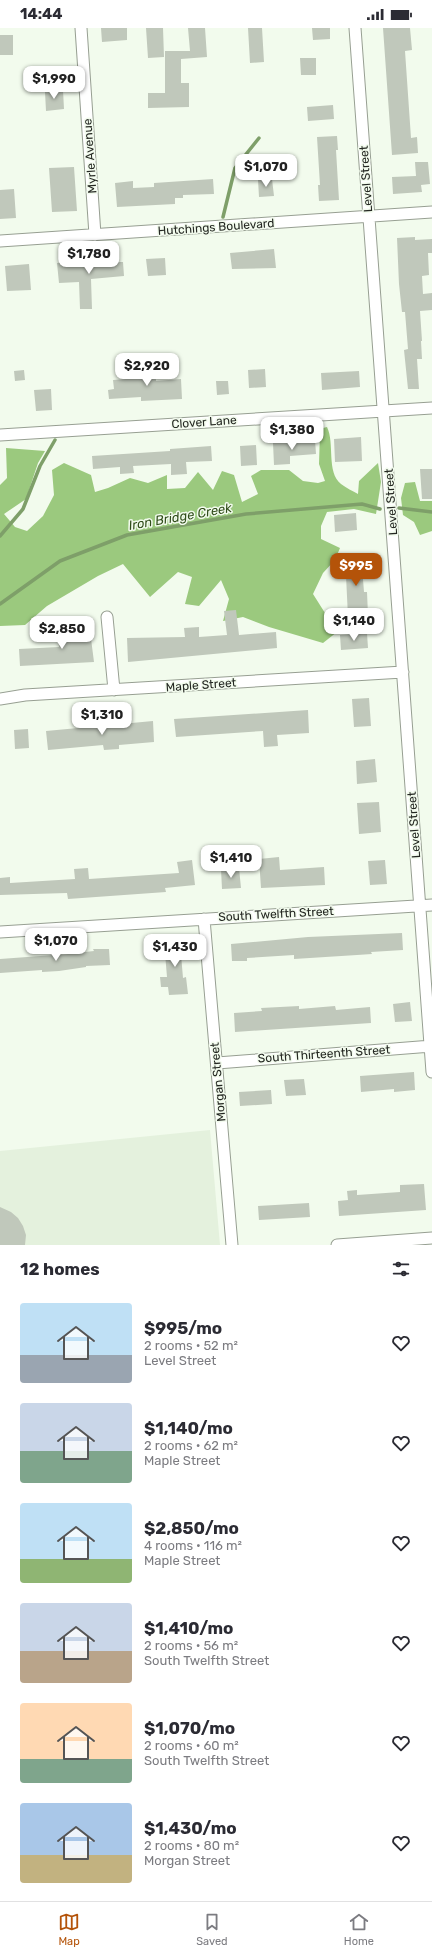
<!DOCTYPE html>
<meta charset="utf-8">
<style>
body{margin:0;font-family:Rubik,sans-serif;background:#f7f7f7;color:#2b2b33;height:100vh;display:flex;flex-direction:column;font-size:15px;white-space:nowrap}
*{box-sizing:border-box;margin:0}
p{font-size:13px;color:#7c7c81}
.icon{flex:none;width:22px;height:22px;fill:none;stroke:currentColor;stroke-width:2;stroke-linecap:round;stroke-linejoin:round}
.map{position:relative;height:1217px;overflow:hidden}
.side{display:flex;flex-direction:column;background:#fff;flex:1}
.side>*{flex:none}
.price{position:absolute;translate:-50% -34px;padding:0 9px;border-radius:8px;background:#fff;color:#222;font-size:13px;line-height:26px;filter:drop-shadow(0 1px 2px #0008)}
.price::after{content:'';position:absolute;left:50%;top:24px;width:12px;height:9px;margin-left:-6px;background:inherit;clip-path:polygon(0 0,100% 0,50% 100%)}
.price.active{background:#b45309;color:#fff}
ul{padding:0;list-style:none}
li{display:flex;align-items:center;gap:12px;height:100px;padding:0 20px}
li span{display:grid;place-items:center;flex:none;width:112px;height:80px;border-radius:4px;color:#555}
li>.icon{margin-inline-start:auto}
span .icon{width:48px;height:48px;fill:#fffc;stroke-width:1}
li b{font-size:17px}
h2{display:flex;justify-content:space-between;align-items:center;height:48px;padding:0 20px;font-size:17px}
.status{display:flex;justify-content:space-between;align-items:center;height:28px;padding:0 20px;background:#fff;direction:ltr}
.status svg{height:11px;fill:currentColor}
.tab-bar{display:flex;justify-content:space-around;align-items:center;height:56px;border-top:1px solid #e1e1e2;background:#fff;font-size:11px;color:#7c7c81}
.tab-bar a{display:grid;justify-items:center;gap:2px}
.tab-bar .active{color:#b45309}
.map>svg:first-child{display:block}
.built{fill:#e4f1dd}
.forest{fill:#9bc97e}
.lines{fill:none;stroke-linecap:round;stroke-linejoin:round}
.stream{stroke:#7e9f69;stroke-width:3.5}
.building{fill:#c0c8bb}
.street-casing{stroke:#979f92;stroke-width:13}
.street{stroke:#fff;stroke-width:11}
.labels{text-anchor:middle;stroke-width:3;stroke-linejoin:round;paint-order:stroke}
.street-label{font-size:12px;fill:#242722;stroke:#f2fbed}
.water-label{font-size:13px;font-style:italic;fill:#304d1a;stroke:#f2fbed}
</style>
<div class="status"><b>14:44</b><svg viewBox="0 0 49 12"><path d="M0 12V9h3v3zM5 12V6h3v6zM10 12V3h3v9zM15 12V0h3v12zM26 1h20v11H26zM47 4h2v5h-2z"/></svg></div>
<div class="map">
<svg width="432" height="1217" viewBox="0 0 432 1217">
<rect width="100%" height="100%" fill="#f2fbed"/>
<path class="built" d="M210,1102l10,115h-220v-94z"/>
<path class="forest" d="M327,399c8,16 -1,45 14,57 5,4 12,7 17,10l1,-13 19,-18 3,19 -5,32 -22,-5 -27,3 -6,14v13l19,9 -5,12 -12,13 -10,21 24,38 -14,11 -54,-16 -26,-10 -20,4 6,-22 -8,-19 -22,26 -14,-2 7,-27 -14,-5 -28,25 -27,-33 -25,12 -51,30 -22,19 -25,1v-141l7,-7 -1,-30 39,3 -7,12 -12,36 -22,15 11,13 12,4 16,-15 11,-21 -2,-25 12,-7 27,12 4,17 13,-4 22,-10 18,5 19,-8v14l18,-1 13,-16 15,18 9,-19 12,4 8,27 16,-8 -7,-18 10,-6h28l14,11 15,2 7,-2 -6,-17 1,-32 3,-4z
M415,454l5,19h12v30l-12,4 -6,-13 -11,-7 -2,-17 4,-15z"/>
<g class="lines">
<path class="stream" d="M223,189l12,-49 24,-30
M399,480l33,4
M0,508l23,-27 17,-43 15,-26
M0,576l60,-43 67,-26 119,-21 116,-10 18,5"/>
</g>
<path class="building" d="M101,0h26v12l-25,2z
M146,0h17l1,29 -16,1z
M188,0h17l2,29 -26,2v24h8v24l-41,1v-15h17v-42h25z
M248,0h14l2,34 -14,1z
M312,0h18v11l-17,1z
M383,0h27l2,22 -7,1 6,87 6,-1 1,16 -26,2z
M0,7h13v20h-13z
M300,30h16v17h-15z
M63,62l1,19 -18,2 -1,-19z
M333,77l1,14 -26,2 -1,-14z
M337,108l1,14h-2l3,50 -20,1 -1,-16h2l-3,-48z
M415,134h13l2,22 -9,1 1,7 -29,2 -1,-17 24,-1z
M74,139l3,44 -25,1 -3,-44z
M213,151l1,15 -31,1v3h-8v6l-58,3 -2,-24 18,-2v7l21,-1v-4z
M272,151l2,17 -15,1 -1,-17z
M14,161l2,29 -16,1v-29z
M415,209v3l17,-1v14h-4l1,22 -7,1 1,18 9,-1v17l-12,1 2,30h-1l1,18h-5l2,30h-11l-4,-39 4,-1 -3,-37h-3l-3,-28 -2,-46z
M274,221l2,19 -44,1 -2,-16z
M116,228l1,6h6l1,14 -33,3 1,30h-12l-1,-27 -20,1 -2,-20 33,-2v-3z
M165,230l1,17 -18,1 -2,-17z
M29,236l2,26 -24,1 -2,-25z
M155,337l1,16 25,-2 1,20 -41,2v-4l-32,2 -1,-9 6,-1 -1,-9 26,-2v-12z
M265,341l1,18 -17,1 -1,-18z
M24,342l1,10 -10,1 -1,-10z
M359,343l1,16 -38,3 -1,-17z
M216,353h12l1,13 -12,1z
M51,361l1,21 -16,1 -2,-21z
M361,409l1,24 -27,1 -1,-23z
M315,412l1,14 -26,2v8l-16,1 -1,-22z
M256,417l1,20 -16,1 -1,-20z
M211,418l1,15 -26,1 1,12 -16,1v-11l-38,2 1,7 -14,1v-7l-27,2 -1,-13 78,-5v-2z
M420,441h12v30h-10z
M356,485l1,17 -22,2 -1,-17z
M361,526l3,38h3l1,23 -20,2 -3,-62z
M236,582l3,25 37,-3 1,16 -149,14 -1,-24 58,-1 -1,-9 15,-1v10l28,-2 -3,-24z
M89,595l5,39 -74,4 -1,-17 40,-2 -1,-10 17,-1 -1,-12z
M367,605l1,15 -27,2 -1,-15z
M369,670l2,28 -17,1 -2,-28z
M308,682l1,23 -32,2 1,11 -14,1 -1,-16 -87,6 -2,-18z
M153,693l1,21 -35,3v4l-15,1 -1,-5 -55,5 -2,-19z
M28,701l1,19 -14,1 -1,-19z
M375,731l2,23 -20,2 -1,-23z
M379,774l2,30 -22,2 -2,-31z
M279,829l1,13 44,-3 1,18 -64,3 -2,-29z
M192,832l3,25 -30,3 1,4 -98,7 -1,-6 -67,2v-17l10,-1v6l65,-4 -1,-10 14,-1 1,11 90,-6 -2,-11z
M385,832l2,24 -17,1 -2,-24z
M239,840l2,20 -19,1 -1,-20z
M402,905l1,17 -32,2 1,2 -15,1 -63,4v-4l-47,3v3h-15l-1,-17 77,-7z
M185,911l1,15h-5l2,24 3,-1 2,17 -19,1 -1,-8h-7l-1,-10h7l-3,-36z
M93,921h16l1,16 -24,1v1l-27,4 -17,1v-2l-42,3v-14l68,-5 26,-3z
M410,974l2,19 -17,1 -2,-18z
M299,978v3l36,-3 1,4 34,-3 1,16 -136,9 -1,-19 28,-2 -1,-3z
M414,1044l1,18 -21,2v-3l-33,3 -1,-16z
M304,1051l2,16 -20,1 -2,-16z
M271,1062l1,14 -32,2 -1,-14z
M424,1156l2,26 -87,6 -1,-15 10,-1 -1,-9 10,-1v5l43,-3v-7z
M309,1175l1,14 -51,3 -1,-14z
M0,1179l11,5 7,6 5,8 3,9 -1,10h-25z"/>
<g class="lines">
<g class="street-casing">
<path id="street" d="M81,0l14,207
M355,0l77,1044
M0,213l432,-29
M0,407l432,-27
M107,589l7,73
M0,671l25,-4 378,-23
M204,891l28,326
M0,904l432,-27
M217,1035l215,-17
M337,1217l95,-7"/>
</g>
<use href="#street" class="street"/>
</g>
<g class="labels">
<g class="street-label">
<text transform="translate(90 128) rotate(-94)" y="4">Myrle Avenue</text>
<text transform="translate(366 151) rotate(-94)" y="4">Level Street</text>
<text transform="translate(216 199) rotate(-4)" y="4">Hutchings Boulevard</text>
<text transform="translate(204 394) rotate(-4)" y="4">Clover Lane</text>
<text transform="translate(391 474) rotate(-94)" y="4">Level Street</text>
<text transform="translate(201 657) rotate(-4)" y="4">Maple Street</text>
<text transform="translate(414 797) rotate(-94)" y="4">Level Street</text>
<text transform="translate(276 886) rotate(-3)" y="4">South Twelfth Street</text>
<text transform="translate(324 1026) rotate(-4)" y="4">South Thirteenth Street</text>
<text transform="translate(218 1054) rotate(-95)" y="4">Morgan Street</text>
</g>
<g class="water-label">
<text transform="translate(180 488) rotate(-10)" y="5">Iron Bridge Creek</text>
</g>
</g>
</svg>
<b class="price" style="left:54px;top:72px">$1,990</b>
<b class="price" style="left:266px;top:160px">$1,070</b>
<b class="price" style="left:89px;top:247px">$1,780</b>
<b class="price" style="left:147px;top:359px">$2,920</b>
<b class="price" style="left:292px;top:423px">$1,380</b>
<b class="price active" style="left:356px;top:559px">$995</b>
<b class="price" style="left:354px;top:614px">$1,140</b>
<b class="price" style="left:62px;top:622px">$2,850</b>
<b class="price" style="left:102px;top:708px">$1,310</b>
<b class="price" style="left:231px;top:851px">$1,410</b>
<b class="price" style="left:56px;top:934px">$1,070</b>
<b class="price" style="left:175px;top:940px">$1,430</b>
</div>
<section class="side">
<h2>12 homes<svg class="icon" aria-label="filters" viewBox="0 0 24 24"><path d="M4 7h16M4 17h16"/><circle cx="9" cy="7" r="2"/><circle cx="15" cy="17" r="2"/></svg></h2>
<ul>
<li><span style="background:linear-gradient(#bfe0f5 65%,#9aa5b1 0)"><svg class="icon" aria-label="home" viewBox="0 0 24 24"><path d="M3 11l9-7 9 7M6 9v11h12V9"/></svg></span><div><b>$995/mo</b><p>2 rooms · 52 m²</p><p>Level Street</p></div><svg class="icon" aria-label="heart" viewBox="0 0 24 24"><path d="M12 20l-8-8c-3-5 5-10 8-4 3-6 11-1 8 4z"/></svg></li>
<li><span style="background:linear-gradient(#c9d6e8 60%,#7fa58c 0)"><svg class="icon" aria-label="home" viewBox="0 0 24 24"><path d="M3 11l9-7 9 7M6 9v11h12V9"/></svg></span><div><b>$1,140/mo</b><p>2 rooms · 62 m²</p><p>Maple Street</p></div><svg class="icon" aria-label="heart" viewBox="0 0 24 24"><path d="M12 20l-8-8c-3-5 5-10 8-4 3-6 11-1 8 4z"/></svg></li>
<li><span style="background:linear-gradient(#bfe0f5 70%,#8fb573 0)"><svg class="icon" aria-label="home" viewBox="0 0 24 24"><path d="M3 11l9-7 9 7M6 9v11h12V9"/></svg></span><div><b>$2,850/mo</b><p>4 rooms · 116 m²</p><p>Maple Street</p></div><svg class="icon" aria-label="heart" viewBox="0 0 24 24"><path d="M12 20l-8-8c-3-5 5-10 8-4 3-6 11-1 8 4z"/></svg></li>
<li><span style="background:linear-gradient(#c9d6e8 60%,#b9a48a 0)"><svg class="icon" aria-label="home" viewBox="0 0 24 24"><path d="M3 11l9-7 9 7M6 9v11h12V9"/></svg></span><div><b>$1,410/mo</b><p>2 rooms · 56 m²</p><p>South Twelfth Street</p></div><svg class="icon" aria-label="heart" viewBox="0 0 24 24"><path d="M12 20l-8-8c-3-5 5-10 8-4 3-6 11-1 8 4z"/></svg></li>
<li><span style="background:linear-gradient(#ffd9b3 70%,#7fa58c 0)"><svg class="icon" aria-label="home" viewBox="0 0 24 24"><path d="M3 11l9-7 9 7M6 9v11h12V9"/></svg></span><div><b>$1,070/mo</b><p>2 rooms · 60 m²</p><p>South Twelfth Street</p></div><svg class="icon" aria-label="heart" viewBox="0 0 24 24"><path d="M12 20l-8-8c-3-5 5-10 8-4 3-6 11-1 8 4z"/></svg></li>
<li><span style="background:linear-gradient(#a9c7e8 65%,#c2b280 0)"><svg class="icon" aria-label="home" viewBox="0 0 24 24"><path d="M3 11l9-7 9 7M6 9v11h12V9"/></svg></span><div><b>$1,430/mo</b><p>2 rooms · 80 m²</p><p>Morgan Street</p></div><svg class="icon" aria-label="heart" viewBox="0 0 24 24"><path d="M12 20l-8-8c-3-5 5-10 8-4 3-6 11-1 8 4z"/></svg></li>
</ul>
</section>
<nav class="tab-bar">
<a class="active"><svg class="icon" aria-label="map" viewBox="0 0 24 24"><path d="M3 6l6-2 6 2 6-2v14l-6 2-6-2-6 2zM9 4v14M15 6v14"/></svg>Map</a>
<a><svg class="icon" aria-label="saved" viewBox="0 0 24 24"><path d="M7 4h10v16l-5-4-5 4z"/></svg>Saved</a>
<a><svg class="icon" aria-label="home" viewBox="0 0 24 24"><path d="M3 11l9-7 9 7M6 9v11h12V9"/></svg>Home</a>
</nav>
